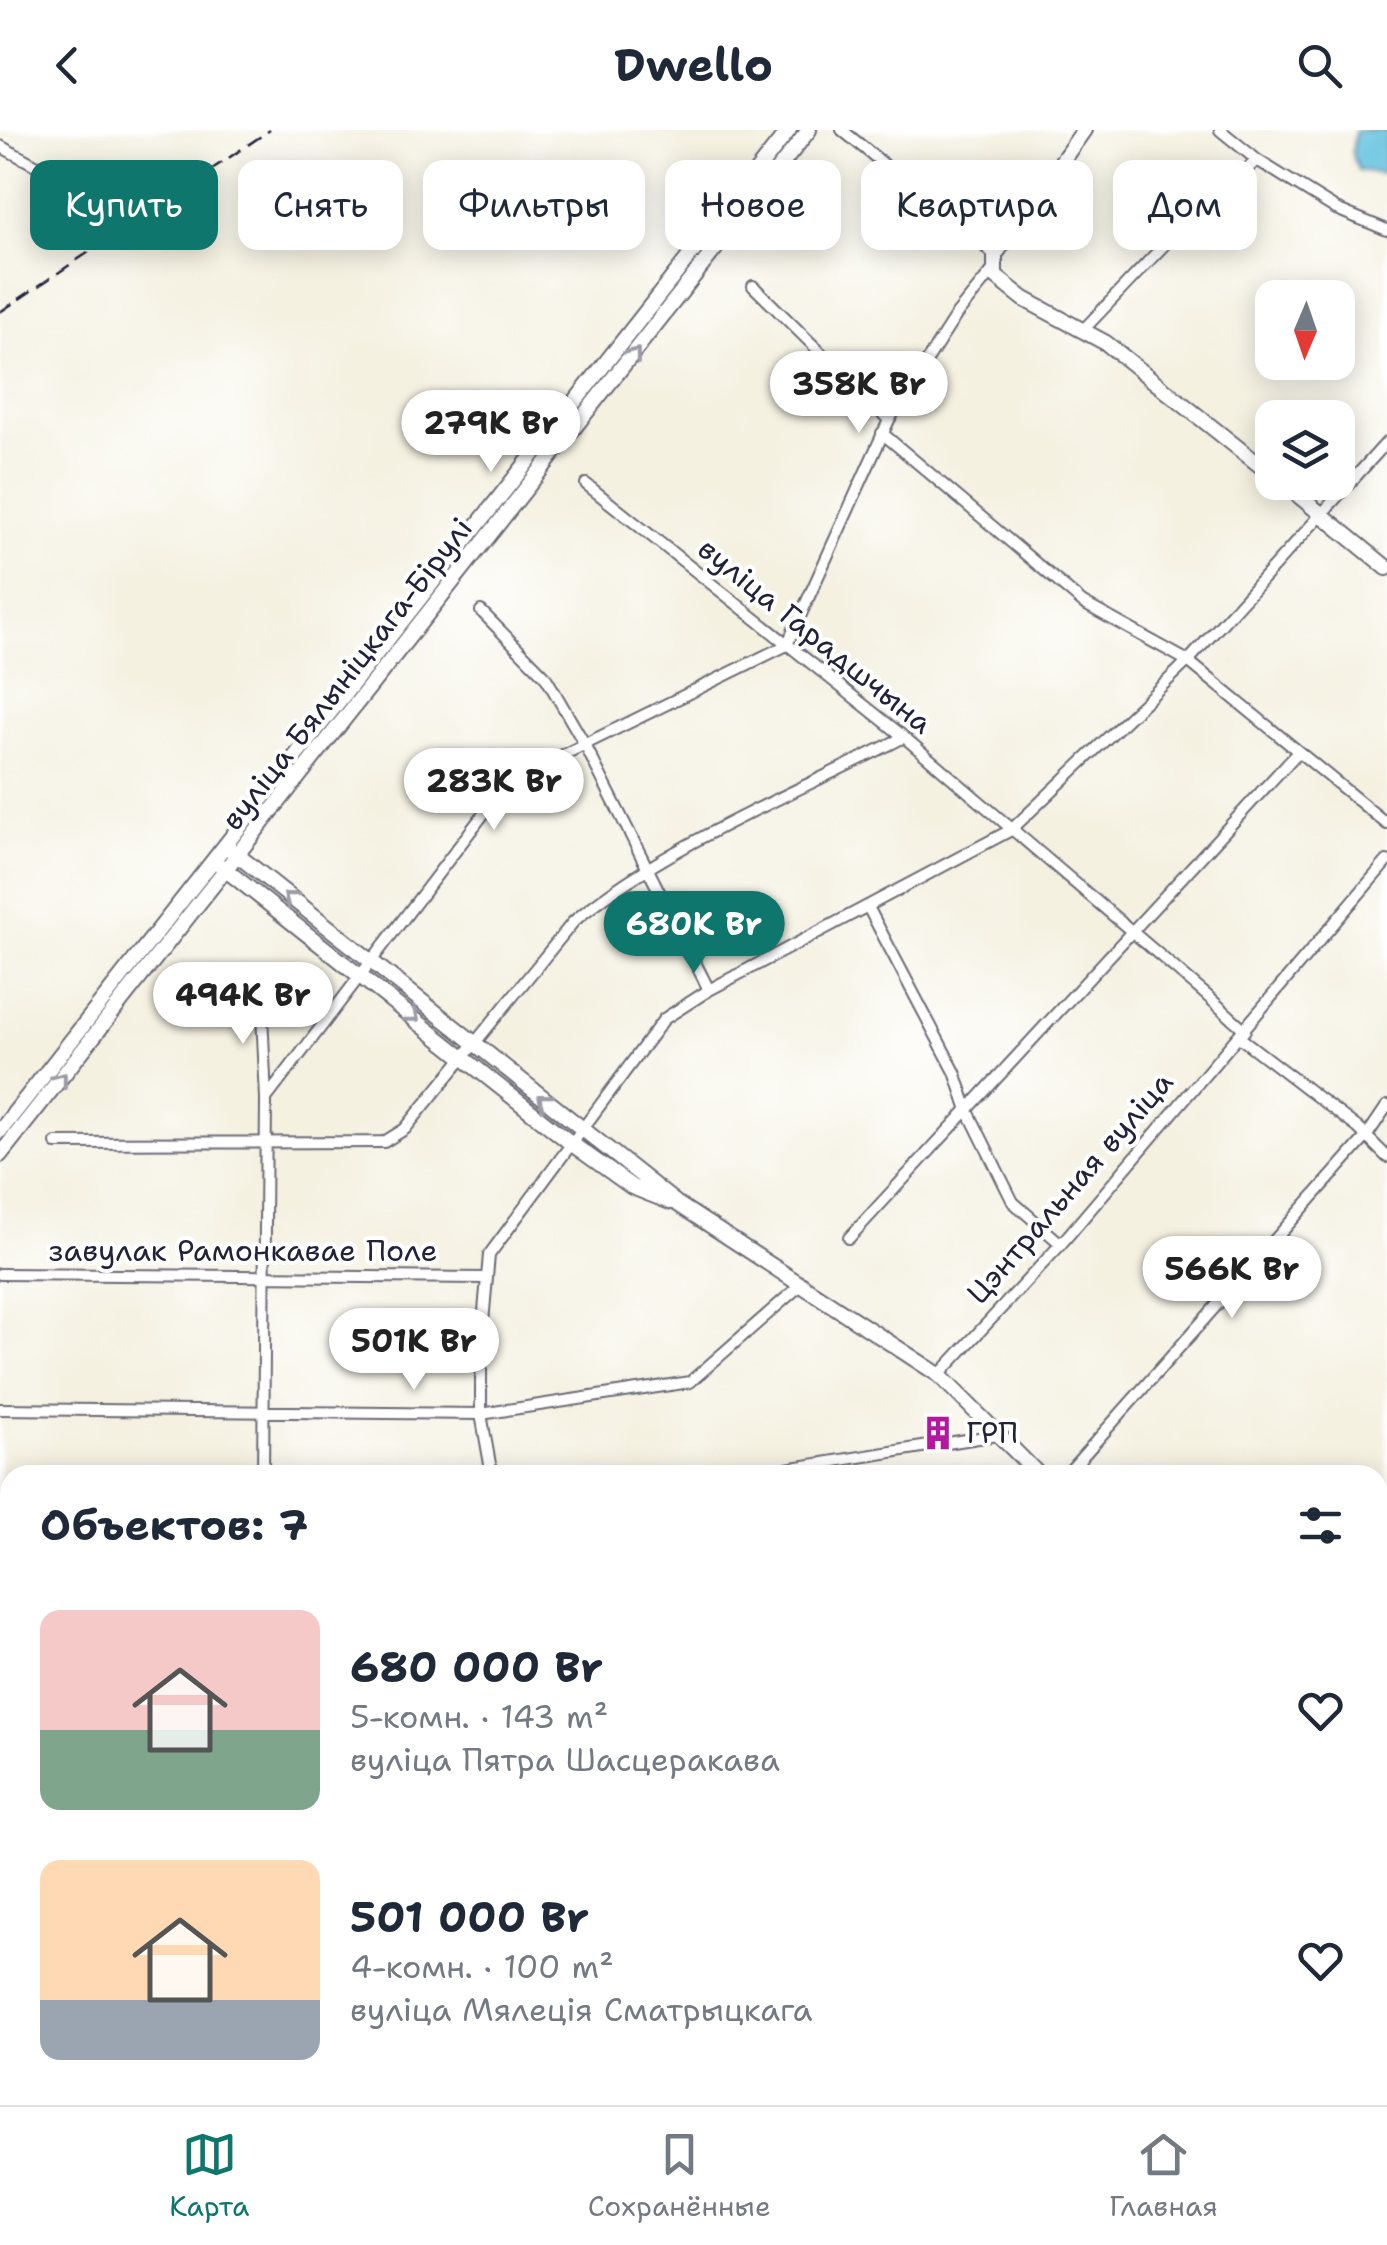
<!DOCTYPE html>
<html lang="ru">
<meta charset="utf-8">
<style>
body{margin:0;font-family:"Shantell Sans",sans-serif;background:#f2f2f3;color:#1f2937;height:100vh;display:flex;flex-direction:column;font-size:38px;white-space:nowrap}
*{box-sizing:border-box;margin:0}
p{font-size:32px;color:#747a83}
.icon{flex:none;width:55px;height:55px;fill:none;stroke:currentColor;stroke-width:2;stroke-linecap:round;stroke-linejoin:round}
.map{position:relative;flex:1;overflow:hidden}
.panel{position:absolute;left:0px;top:1335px;width:1388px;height:640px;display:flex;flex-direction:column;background:#fff;border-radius:30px 30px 0 0;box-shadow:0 5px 25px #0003}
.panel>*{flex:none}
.hud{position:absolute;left:30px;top:30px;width:1328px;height:90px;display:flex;gap:20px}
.needle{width:65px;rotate:182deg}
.tools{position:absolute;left:1255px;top:150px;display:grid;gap:20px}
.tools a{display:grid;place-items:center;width:100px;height:100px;border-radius:20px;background:#fff;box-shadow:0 5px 25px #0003;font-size:50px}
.price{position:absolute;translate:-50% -85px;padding:0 22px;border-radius:35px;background:#fff;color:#222;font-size:32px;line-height:65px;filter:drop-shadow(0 2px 5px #0008)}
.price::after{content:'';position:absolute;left:50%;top:60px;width:30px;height:22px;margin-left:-15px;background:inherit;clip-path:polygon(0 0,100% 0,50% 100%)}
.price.current{background:#0f766e;color:#fff}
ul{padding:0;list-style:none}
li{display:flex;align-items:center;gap:30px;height:250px;padding:0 40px}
li span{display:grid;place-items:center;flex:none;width:280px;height:200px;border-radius:20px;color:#555}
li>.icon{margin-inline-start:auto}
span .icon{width:120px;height:120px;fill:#fffc;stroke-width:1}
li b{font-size:42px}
h2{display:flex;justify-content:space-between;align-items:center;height:120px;padding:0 40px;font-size:42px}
.tag{padding:0 35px;border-radius:20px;background:#fff;box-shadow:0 5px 25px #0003;font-size:35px;line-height:90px}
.tag.current{background:#0f766e;color:#fff}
header{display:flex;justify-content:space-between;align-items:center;height:130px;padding:0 40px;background:#fff;font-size:45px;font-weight:700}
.tab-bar{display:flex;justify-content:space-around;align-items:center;height:140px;border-top:2px solid #e0e1e3;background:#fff;font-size:28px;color:#747a83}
.tab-bar a{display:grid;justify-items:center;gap:5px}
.tab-bar .current{color:#0f766e}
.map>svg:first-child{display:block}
.water{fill:#61c0df;stroke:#42718d;stroke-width:2.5}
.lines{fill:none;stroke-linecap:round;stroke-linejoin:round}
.street-casing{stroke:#6c6a75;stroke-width:14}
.secondary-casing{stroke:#6c6a75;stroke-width:18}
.primary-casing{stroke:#6c6a75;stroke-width:19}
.street{stroke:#fff;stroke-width:10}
.secondary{stroke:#fff;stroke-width:14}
.primary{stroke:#fff;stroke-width:15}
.rail{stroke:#22223b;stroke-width:2.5;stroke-dasharray:15 8;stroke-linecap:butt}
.oneway{stroke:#9c9ca7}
.labels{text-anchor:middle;stroke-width:8;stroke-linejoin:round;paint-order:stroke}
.street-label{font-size:30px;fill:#22223b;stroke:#fff}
.poi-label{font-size:30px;fill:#22223b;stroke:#fff;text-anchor:start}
</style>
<header><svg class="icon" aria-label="back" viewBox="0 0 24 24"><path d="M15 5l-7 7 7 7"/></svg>Dwello<svg class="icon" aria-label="search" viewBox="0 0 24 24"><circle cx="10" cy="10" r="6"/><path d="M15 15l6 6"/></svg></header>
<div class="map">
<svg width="1387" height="1975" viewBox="0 0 1387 1975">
<rect width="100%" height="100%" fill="#fff"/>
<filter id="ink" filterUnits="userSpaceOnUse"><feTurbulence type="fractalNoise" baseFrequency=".01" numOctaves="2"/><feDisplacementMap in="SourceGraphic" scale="20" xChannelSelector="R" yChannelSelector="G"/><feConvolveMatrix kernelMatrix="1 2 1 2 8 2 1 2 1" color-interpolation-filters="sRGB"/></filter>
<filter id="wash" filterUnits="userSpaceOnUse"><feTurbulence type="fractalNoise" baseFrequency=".0048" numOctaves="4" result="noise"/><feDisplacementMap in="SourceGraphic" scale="40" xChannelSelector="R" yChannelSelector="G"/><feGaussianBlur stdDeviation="2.25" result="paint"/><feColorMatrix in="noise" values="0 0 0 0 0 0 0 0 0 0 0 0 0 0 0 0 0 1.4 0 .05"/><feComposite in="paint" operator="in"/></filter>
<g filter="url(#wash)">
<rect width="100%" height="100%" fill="#f4f1e1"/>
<path class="water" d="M1355,0h32l-4,44 -25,-4 -6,-16z"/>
</g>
<g filter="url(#ink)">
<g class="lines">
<g class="street-casing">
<path id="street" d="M842,0l153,125
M1220,0l37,30 79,49 51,21
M0,16l67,36
M753,156l136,134
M1085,198l81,-85 91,-83
M882,303l201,170 105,58 199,163
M586,354l318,253 300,256 41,37 -6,7 119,91 29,29
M481,481l64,65 39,67 125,247
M868,777l87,165 14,41 44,89 48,42
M261,863l5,106 -3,376
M266,969l242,-317 279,-137 102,-225 68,-106 36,-44
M56,1013l328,-1 21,-13 169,-208c94,-78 222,-128 330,-184
M849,1108l448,-485
M0,1144l486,4
M939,1245l122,-131 326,-383
M0,1279l481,5 91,-14 118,-18 113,-99
M492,1345l-11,-61v-69l8,-90 175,-236 45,-29 302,-160 177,-169 199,-219
M748,1345l249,-40
M1066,1345l300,-338 21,-31
M0,1485l10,7
M1378,1519l9,-12
M0,1537l10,-3
M0,1622l10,11
M0,1826l10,12
M115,1965l8,10
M306,1965l8,10
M627,1965l14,10
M825,1965l15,10
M407,1975l10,-10
M585,1975l11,-10"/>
</g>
<g class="secondary-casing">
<path id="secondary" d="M1084,0l-89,125v21l29,23 82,44 166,132
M1282,352l105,86
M231,720l445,353 263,172 100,100
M221,736l351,278 60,43 38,15
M0,1001l789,-1001
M0,1025l809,-1025
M1378,1621l9,4"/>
</g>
<g class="primary-casing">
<path id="primary" d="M0,1417l10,7
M0,1439l10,7
M1378,1830l9,-3
M1378,1848l9,-3
M687,1965l13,10
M730,1965l13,10
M1076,1975l22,-10
M1109,1975l19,-10"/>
</g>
<use href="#street" class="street"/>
<use href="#secondary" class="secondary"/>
<use href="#primary" class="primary"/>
<path class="rail" d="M0,182l270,-182"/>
</g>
<defs><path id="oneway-chevron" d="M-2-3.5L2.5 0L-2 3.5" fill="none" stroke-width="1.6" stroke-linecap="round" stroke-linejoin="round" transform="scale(2.5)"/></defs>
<g class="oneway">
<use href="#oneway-chevron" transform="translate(634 224) rotate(-52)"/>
<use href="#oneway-chevron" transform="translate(290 768) rotate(-141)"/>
<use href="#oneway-chevron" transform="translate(413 886) rotate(38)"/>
<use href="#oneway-chevron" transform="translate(61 949) rotate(-52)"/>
<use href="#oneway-chevron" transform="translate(544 970) rotate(-141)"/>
</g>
</g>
<defs>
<g id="building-bare" transform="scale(2.7)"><path d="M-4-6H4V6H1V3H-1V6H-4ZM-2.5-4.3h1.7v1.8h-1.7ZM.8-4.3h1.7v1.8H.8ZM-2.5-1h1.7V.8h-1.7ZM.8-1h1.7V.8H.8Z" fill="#b5179e" stroke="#fff" stroke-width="2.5" paint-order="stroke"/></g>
</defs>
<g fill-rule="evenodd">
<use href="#building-bare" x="938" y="1303"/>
</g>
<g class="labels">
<g class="street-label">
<text transform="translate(815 506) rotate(39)" y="10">вуліца Гарадшчына</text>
<text transform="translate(347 544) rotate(-52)" y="10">вуліца Бялыніцкага-Бірулі</text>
<text transform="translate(1070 1058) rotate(-49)" y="10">Цэнтральная вуліца</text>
<text x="243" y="1131">завулак Рамонкавае Поле</text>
</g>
<g class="poi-label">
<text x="966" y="1313">ГРП</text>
</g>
</g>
</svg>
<div class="tools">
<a><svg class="needle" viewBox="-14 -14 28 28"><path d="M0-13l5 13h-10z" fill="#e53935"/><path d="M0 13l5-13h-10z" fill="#747a83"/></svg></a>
<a><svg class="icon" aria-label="layers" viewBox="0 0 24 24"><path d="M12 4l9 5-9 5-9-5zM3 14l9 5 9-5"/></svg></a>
</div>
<b class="price" style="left:859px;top:306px">358K Br</b>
<b class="price" style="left:491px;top:345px">279K Br</b>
<b class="price" style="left:494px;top:703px">283K Br</b>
<b class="price current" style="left:694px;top:846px">680K Br</b>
<b class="price" style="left:243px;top:917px">494K Br</b>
<b class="price" style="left:1232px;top:1191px">566K Br</b>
<b class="price" style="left:414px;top:1263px">501K Br</b>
<div class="hud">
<a class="tag current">Купить</a>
<a class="tag">Снять</a>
<a class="tag">Фильтры</a>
<a class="tag">Новое</a>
<a class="tag">Квартира</a>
<a class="tag">Дом</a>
</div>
<section class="panel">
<h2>Объектов: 7<svg class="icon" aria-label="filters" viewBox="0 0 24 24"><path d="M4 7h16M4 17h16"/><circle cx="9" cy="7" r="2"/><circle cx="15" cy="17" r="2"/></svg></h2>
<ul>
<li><span style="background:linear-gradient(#f6c9c9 60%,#7fa58c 0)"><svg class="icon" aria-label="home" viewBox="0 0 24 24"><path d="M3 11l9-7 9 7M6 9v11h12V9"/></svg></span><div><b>680 000 Br</b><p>5-комн. · 143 m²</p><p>вуліца Пятра Шасцеракава</p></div><svg class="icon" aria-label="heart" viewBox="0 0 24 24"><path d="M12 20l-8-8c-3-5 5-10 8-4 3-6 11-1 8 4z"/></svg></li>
<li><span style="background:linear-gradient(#ffd9b3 70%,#9aa5b1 0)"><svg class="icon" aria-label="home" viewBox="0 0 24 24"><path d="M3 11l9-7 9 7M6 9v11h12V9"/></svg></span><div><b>501 000 Br</b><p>4-комн. · 100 m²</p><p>вуліца Мялеція Сматрыцкага</p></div><svg class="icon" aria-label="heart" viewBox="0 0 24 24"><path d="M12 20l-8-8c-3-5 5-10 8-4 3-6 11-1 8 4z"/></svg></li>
</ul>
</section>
</div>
<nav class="tab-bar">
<a class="current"><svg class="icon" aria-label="map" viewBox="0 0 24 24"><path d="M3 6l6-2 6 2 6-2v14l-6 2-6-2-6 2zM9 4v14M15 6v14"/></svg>Карта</a>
<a><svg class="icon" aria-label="saved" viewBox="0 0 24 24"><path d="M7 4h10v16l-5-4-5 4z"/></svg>Сохранённые</a>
<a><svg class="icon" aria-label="home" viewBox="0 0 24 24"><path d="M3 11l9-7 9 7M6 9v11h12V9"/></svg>Главная</a>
</nav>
